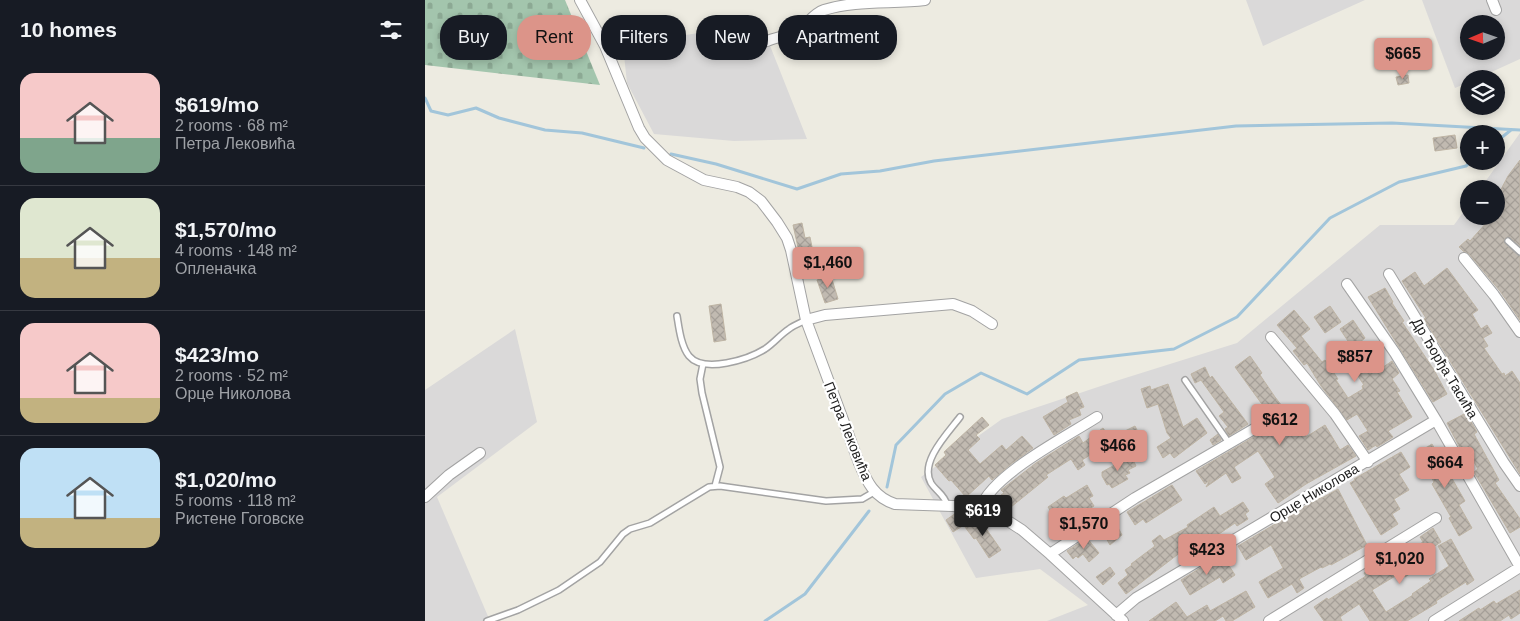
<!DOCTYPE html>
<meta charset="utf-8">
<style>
body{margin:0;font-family:Helvetica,sans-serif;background:#242831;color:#f1f3f6;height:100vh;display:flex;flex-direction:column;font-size:19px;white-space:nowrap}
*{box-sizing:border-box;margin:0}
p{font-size:16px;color:#9ea1a6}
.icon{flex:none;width:28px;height:28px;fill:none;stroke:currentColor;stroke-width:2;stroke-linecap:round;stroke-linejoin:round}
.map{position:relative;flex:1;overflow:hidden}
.sheet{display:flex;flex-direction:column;background:#171b24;width:425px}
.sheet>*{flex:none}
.hud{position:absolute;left:15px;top:15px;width:475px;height:45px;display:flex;gap:10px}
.needle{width:32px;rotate:268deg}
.buttons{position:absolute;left:1035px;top:15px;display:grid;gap:10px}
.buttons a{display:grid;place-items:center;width:45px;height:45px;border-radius:50%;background:#171b24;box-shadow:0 2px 8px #0003;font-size:25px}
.price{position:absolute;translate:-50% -42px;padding:0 11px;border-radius:5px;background:#dc9489;color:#111;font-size:16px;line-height:32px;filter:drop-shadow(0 1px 2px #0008)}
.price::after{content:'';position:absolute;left:50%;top:30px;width:15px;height:11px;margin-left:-8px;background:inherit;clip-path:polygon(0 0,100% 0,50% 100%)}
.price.active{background:#222;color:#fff}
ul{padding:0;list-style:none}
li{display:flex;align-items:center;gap:15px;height:125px;padding:0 20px}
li+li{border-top:1px solid #363941}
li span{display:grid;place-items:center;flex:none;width:140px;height:100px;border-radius:15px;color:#555}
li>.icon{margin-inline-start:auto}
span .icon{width:60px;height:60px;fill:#fffc;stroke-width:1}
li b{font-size:21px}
h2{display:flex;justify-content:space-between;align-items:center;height:60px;padding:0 20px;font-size:21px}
.chip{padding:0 18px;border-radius:20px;background:#171b24;box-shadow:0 2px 8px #0003;font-size:18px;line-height:45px}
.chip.active{background:#dc9489;color:#111}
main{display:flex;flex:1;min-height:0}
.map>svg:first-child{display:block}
.residential{fill:#dad9d9;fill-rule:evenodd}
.cemetery{fill:url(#cemetery-stones)}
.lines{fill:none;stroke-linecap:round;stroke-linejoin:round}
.stream{stroke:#a2c5da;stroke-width:3}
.building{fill:url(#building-cross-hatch);stroke:#beb4a4}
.lane-casing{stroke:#a3a3a3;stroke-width:8}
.street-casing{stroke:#a3a3a3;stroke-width:12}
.lane{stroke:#fff;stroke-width:5}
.street{stroke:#fff;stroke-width:10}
.labels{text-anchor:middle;stroke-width:4.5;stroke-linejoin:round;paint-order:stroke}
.street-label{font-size:14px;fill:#1c1c1c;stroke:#fff}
</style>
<main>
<section class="sheet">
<h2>10 homes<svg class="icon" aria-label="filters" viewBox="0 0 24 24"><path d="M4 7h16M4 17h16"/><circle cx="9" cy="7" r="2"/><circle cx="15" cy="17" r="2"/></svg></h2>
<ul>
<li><span style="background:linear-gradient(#f6c9c9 65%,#7fa58c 0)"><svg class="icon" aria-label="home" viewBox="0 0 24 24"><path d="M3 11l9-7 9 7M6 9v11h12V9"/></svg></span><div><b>$619/mo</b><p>2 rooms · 68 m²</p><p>Петра Лековића</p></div></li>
<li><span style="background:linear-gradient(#dfe7d0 60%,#c2b280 0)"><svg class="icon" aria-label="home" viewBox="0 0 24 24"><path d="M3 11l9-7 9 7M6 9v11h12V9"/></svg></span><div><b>$1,570/mo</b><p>4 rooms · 148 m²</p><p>Опленачка</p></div></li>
<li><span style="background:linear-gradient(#f6c9c9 75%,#c2b280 0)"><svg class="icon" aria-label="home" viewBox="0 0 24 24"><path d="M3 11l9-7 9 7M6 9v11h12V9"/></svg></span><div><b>$423/mo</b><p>2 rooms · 52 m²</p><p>Орце Николова</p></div></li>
<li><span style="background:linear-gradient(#bfe0f5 70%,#c2b280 0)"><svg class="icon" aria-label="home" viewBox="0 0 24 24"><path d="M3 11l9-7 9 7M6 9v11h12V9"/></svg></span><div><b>$1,020/mo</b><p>5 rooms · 118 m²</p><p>Ристене Гоговске</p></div></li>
</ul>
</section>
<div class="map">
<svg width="1095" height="621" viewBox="0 0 1095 621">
<defs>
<pattern id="cemetery-stones" width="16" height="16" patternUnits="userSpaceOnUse" patternTransform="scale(1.25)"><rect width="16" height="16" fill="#a3c5ad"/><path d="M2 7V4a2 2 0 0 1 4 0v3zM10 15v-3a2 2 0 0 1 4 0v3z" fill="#8ca994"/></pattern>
<pattern id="building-cross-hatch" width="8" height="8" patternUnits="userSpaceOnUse" patternTransform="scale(1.25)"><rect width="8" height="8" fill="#c1bab1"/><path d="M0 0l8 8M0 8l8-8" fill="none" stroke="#a59f98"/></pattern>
</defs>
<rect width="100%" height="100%" fill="#edebe1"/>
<path class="residential" d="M821,0h119l-102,46z
M997,0h98v59l-44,20h-7v3l-14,6zM1044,24h27v27h-27z
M336,23l46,116 -73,2 -80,-7 -27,-51 -4,-38z
M1095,133v488h-473l41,-16 -48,-36 -64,9 -55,-101 81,-58 117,-39 118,-37 143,-118h74l15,-21v12h27v-27h-16z
M90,329l22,93 -100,75 53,124h-65v-231z"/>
<path class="cemetery" d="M0,0h140l35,85 -175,-20z"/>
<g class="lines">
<path class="stream" d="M0,98l6,13 17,4 28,-7 23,10 46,12 37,3 62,15
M1071,142l15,-12
M246,154l45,10 81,25 44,-15 39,-3 54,-10 302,-35 156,-3 128,7
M462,487l9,-42 49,-51 36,-21 46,21 52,-34 95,-11 63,-32 93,-99 69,-36 67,-16 6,-5
M340,621l40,-27 64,-83"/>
</g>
<path class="building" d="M983,75l1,8 -11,2 -2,-8z
M1030,135l2,13 -22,3 -2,-13z
M1095,160v86l-11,-9 -4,1 -1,3 1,3 15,12v64l-20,-29 -31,-37 -6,-3 -4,-4 9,-8 2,2 18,-20 -6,-5h14v-8l5,-6 -5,-3 12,-23z
M377,223l3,15 5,-1 7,35 -13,2 -11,-49z
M1022,268l31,42 -6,4 9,15 6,-4 5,8 -9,5 5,8 -4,2 18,26 2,-1 1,3 7,-5 8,12v91l-96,-155 2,-1 -24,-37 13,-9 9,14z
M406,276l7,23 -13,4 -8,-23z
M960,288l8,14 -1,1 12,18 -2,1 32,48 13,24 -14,8 -65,-105z
M296,304l5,36 -12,2 -5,-36z
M905,306l11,16 -16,11 -11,-16z
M869,310l16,19 -9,7 21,26 3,-2 13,19 -2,1 12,18 15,-9 -1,-3 2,-1 -17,-25 9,-7 -16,-24 13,-9 12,18 -5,4 19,28 13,-9 7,12 -7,6 8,12 -3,1 15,25 -24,14 5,6 -16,10 -1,-2 -8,5 -9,-14 9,-5 -11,-17 -10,6 -26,-34 -14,-23 -3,2 -11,-14 4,-3 -20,-23z
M825,356l12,17 -2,2 15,22 31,40 19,-12 15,25 8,-5 8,11 -50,28 -28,19 -13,-19 10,-7 -17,-26 -24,16 7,11 -9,5 -6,-10 -20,14 4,-7 -5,4 -9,-13 61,-36 4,-6 -1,-3 12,-8 -37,-51z
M780,367l5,11 2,-2 36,48 -19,12 -4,-7 3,-2 -9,-11 5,-4 -23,-32 -6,3 -4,-9z
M743,384l15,43 14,-9 10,15 -33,25 -4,-5 -7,5 -6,-11 14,-9 -4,-5 -9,-29 -11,4 -6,-19 9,-3 1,4z
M652,392l7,15 -5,2 2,6 -12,5 2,4 -17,11 -11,-18 25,-15 -2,-5z
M1041,413l11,19 -3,2 25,46 -4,3 25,36v8l-10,6 -36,-61 4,-3 -9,-16 -5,3 -17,-33z
M557,417l7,8 -13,10 4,4 -12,11 12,14 22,-19 4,5 16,-14 11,12 -22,16 -19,16 -3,-4 -23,21 -15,-17 -2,1 -14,-16 11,-10 -2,-3z
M710,426l9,18 -15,9 -10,-19z
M678,428l11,16 -13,10 -3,-4 -16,10 3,5 -7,5 -7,-11 -25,16 2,2 -37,30 -10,-12 3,-2 -3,-3 4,-3 31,-24 43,-27 4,7z
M793,434l3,6 -8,5 -3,-5z
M1007,444l33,57 -6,4 13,23 -13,8 -10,-18 2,-1 -19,-33 2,-2 -17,-29z
M976,452l9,15 -11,7 10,16 -15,9 6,10 -8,5 6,10 -17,11 -31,-52 5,-3 -1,-1z
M706,456l5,10 -8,4 2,3 -5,2 3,4 -16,9 -3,-4 -2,1 -5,-9v-4z
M662,485l6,11 -4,2 5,8 -31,19 -3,-6 -3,2 -9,-14 16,-11 2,2z
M747,485l10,15 -36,23 -3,-4 -8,6 -8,-13z
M913,489l29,56 -36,20 -1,-1 -8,4 -1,-1 -22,12 5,9 -7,5 -5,-9 -24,14 -9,-16 24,-14 -12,-23 -25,15 -8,-14 83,-49 1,1z
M818,502l6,9 -4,3 3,5 -11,7 -2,-3 -41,28 -4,-6 -64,49 -8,-11 10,-8 -3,-5 7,-5 -1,-1 24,-18 -3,-5 8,-6 4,5 24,-13 -1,-2 27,-18 6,9z
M531,513l8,12 -11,7 -7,-12z
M553,517l23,33 -12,8 -13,-20 -2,1 -9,-12z
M689,520l8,15 -12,10 -9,-16z
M1008,528l8,14 -22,14 6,8 -20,13 -3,-5 -30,18 14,22 27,-17 -1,-1 19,-13 -2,-2 20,-13 -11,-20 13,-7 23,41 -7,5 -1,-3 -30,19 1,2 -30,18h-37l-11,-17 -19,13 2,4h-18l-10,-14 13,-9 1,2 38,-24 -2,-3 19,-11 3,5 37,-25 -3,-5z
M662,538l12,15 -10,9 -6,-8 -5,4 -2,-2 -3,3 -6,-8z
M796,560l3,3 2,-2 9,14 -12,8 -3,-6 -30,18 -9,-15 24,-15 2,4z
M685,567l5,7 -12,11 -7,-8z
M1095,590v23l-9,6 -2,-4 -9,6h-41l20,-13 1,2 14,-9 2,3z
M821,591l9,16 -23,14h-6l-3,-5 -8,5h-66l27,-19 11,15 20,-12 3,6z"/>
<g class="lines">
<g class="lane-casing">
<path id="lane" d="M1083,241l12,11
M252,316c2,12 4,30 12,40 15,18 60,3 76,-7 9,-6 15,-14 24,-20 5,-4 11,-6 17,-9
M278,364l-3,15 2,14 18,74 -5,19
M760,380l44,63
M522,505c-2,-10 -11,-14 -16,-22 -12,-21 17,-50 29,-66
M62,621l31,-11 41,-20 41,-28 23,-28 7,-5 20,-6 59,-36 11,-1 106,15 36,-2 12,-7"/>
</g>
<g class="street-casing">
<path id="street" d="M155,0l25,46 34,82 6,10 22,22 37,20 33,7 12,5 12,9 16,21 10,16 4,12 15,70 53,143c8,19 15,34 36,41l86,3 16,7 25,16 28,24 73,67
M1067,0l4,10
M342,41c10,-4 21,-5 30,-10 10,-5 15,-17 27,-21 31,-10 69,-6 101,-10
M1039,258l30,37 26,37
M964,274l115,189 16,23
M922,284l48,69 41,67 84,147
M381,320l19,-5 128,-11 19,7 20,13
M846,337l64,77 33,48
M0,497l24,-22 31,-22
M556,507c12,-33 85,-70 116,-90
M625,554l85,-56 119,-69
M691,615l20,-17 300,-178
M844,621l167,-103
M1009,621l86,-54"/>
</g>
<use href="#lane" class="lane"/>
<use href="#street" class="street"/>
</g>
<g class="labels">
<g class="street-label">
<text transform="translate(1020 368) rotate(59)" y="5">Др Ђорђа Тасића</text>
<text transform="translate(423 431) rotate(68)" y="5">Петра Лековића</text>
<text transform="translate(889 493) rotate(-31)" y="5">Орце Николова</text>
</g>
</g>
</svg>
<div class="buttons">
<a><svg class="needle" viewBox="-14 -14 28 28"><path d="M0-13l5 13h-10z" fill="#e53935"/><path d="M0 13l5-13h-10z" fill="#9ea1a6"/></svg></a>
<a><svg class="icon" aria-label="layers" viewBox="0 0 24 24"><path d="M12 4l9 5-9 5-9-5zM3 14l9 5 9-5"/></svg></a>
<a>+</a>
<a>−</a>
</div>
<b class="price" style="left:978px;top:80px">$665</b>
<b class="price" style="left:403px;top:289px">$1,460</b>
<b class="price" style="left:930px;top:383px">$857</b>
<b class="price" style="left:855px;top:446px">$612</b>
<b class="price" style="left:693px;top:472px">$466</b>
<b class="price" style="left:1020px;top:489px">$664</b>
<b class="price active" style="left:558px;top:537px">$619</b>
<b class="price" style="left:659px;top:550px">$1,570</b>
<b class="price" style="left:782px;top:576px">$423</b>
<b class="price" style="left:975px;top:585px">$1,020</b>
<div class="hud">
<a class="chip">Buy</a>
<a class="chip active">Rent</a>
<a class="chip">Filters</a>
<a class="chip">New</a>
<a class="chip">Apartment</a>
</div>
</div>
</main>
